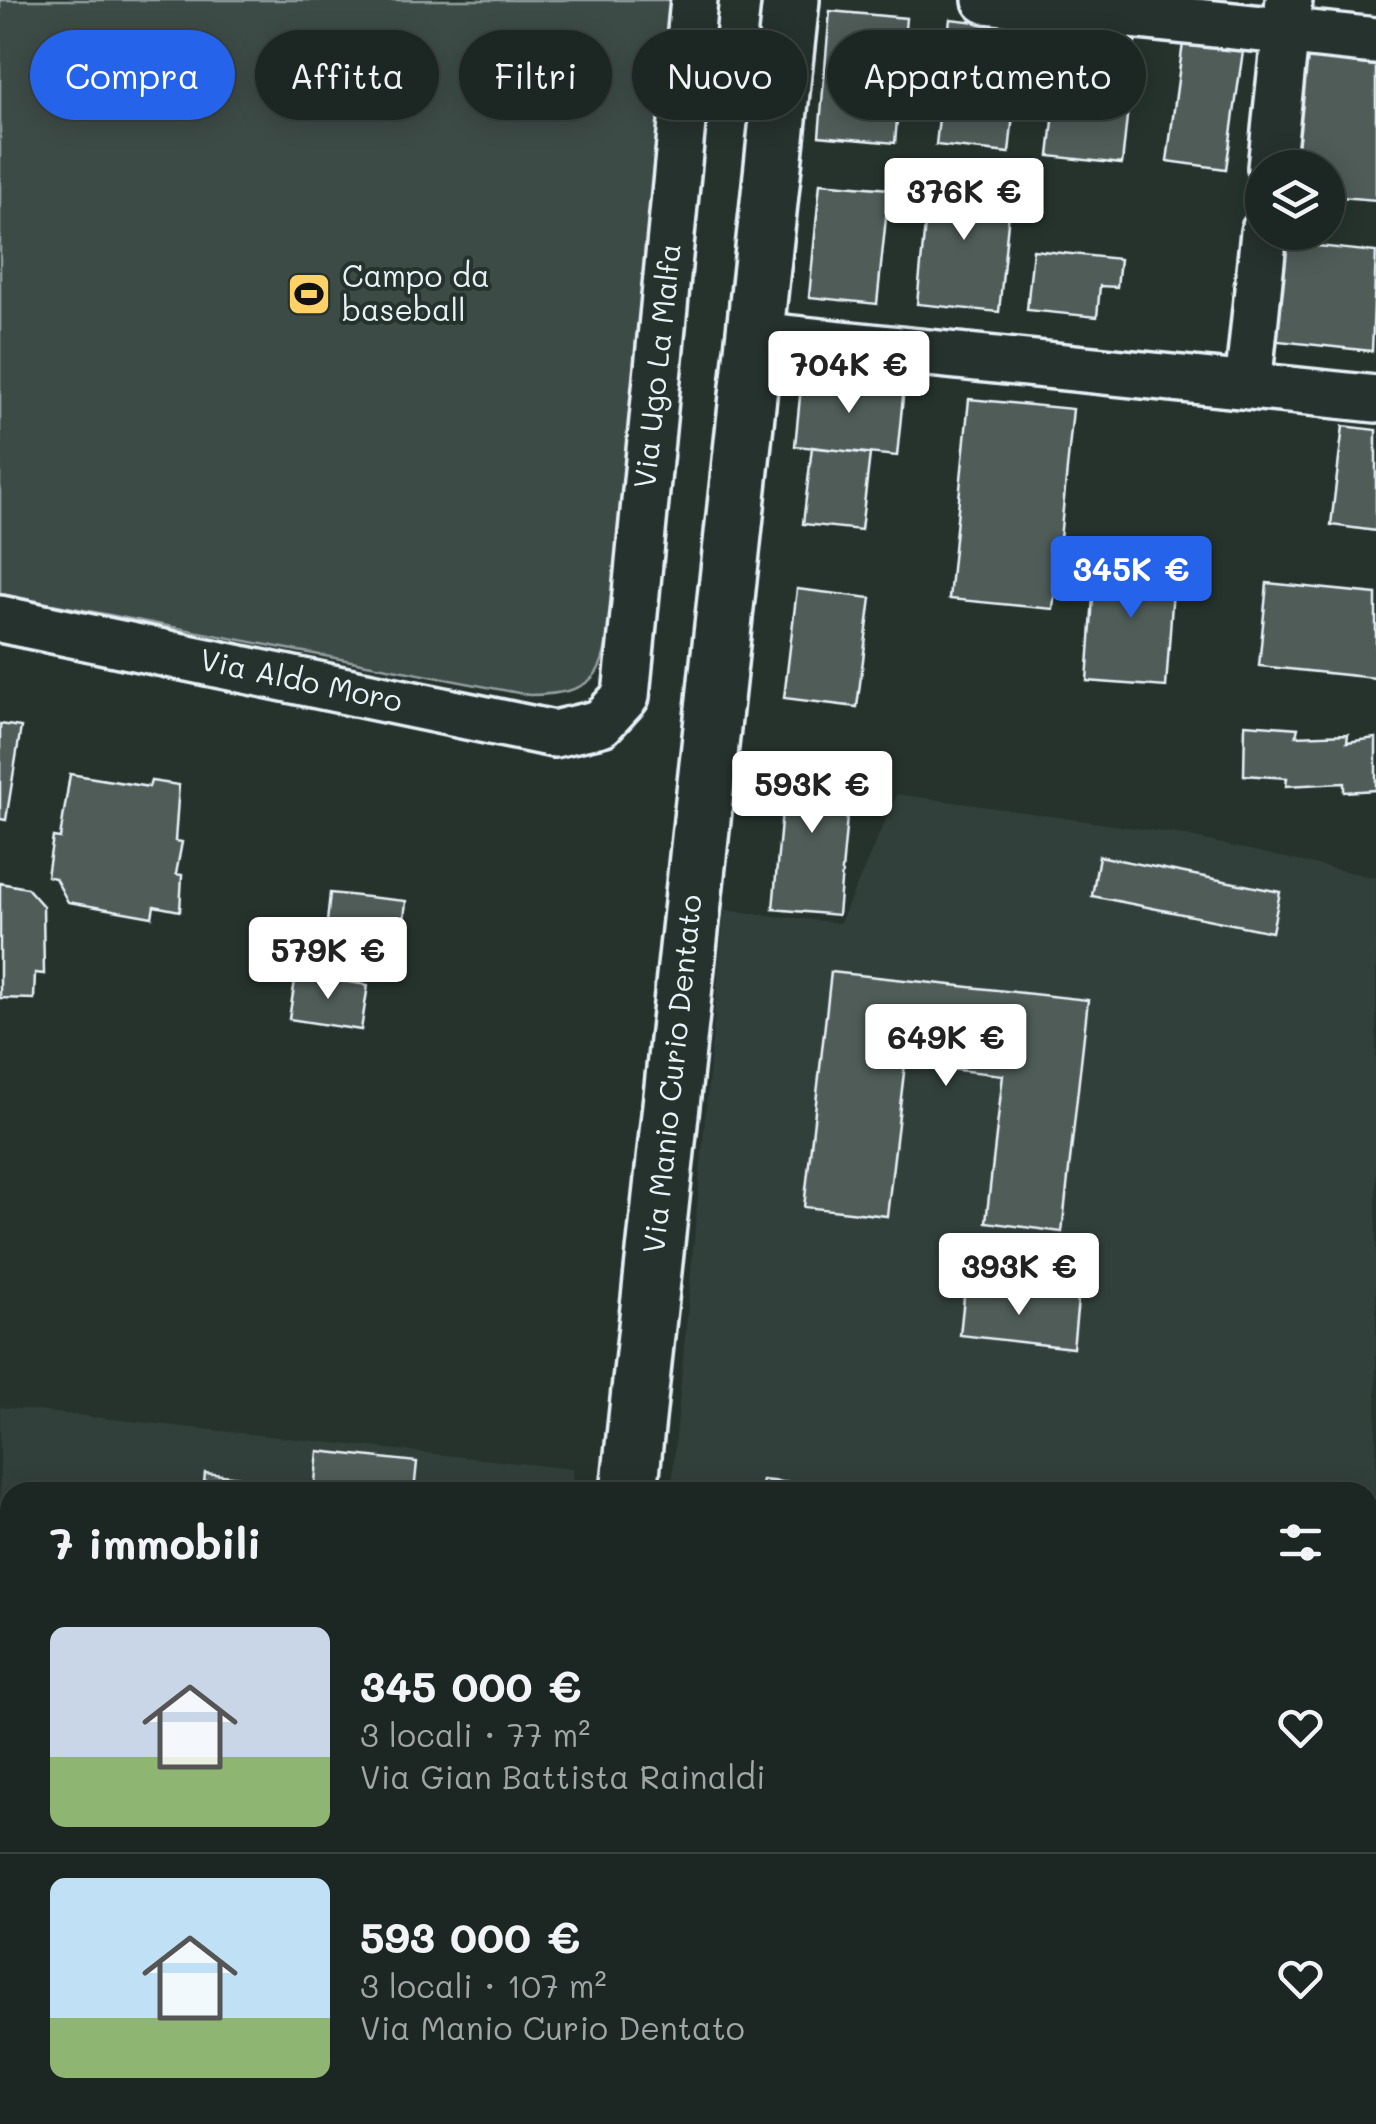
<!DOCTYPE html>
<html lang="it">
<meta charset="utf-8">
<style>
body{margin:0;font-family:Mali,sans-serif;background:#252e2a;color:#f1f3f6;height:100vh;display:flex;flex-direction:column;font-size:38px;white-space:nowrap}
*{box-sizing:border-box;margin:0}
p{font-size:32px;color:#a0a5a5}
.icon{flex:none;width:55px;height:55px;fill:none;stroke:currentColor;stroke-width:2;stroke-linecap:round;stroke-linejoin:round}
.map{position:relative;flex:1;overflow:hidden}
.details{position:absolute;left:0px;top:1482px;width:1378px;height:642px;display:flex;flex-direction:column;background:#1c2622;border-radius:30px 30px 0 0;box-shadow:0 5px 25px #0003,0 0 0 2px #3a4340}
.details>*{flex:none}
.banner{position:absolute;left:30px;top:30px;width:1318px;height:90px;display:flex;gap:20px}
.fabs{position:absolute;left:1245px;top:150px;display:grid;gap:20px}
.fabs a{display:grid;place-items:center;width:100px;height:100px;border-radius:50%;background:#1c2622;box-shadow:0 5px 25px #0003,0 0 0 2px #3a4340;font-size:50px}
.price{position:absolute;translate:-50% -85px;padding:0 22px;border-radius:10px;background:#fff;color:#222;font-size:32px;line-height:65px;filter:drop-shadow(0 2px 5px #0008)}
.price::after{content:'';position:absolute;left:50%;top:60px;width:30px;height:22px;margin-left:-15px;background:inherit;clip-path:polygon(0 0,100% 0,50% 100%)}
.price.selected{background:#2563eb;color:#fff}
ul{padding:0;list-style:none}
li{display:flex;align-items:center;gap:30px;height:250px;padding:0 50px}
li+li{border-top:2px solid #3a4340}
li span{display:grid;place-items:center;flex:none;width:280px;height:200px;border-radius:15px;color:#555}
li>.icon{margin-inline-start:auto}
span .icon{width:120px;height:120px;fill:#fffc;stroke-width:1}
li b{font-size:42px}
h2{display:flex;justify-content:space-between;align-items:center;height:120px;padding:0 50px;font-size:42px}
.pill{padding:0 35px;border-radius:45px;background:#1c2622;box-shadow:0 5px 25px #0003,0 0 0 2px #3a4340;font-size:35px;line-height:90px}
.pill.selected{background:#2563eb;color:#fff}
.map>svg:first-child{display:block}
.built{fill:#333f3a}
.green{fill:#3e4b47;stroke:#939ea0;stroke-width:2.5}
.building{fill:#505c59;stroke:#e8f1f8;stroke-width:2.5}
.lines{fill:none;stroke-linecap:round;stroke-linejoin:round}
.street-casing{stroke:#e8f1f8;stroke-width:52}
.secondary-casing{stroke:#e8f1f8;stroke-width:62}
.street{stroke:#26332d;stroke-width:45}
.secondary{stroke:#26332d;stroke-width:55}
.labels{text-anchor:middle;stroke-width:8;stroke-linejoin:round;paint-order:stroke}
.poi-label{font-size:30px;fill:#e8f1f8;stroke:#26332d;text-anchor:start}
.street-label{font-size:30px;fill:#e8f1f8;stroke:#26332d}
</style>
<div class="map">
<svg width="1376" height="2124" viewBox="0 0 1376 2124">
<rect width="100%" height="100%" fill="#26332d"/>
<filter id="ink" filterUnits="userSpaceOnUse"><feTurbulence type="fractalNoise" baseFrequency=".01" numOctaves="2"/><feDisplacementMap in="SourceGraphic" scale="20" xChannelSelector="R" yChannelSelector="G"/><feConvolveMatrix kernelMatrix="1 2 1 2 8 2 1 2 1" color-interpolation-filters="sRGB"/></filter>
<g filter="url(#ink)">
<path class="built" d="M897,794l280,40 199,44v1246h-768l1,-9h759v-623h-697l53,-582 116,13z
M0,1407l573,62 -1,23h-562v494l-10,-1z"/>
<path class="green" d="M0,0h670l-57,593c-10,70 -2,101 -84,102l-529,-101z
M0,1985l10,1v129h522v9h-532z"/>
<path class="building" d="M830,11l76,7 -11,125 -76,-7z
M950,19l72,8 -13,126 -73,-8z
M1063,33l72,8 -13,123 -73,-8z
M1183,43l60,8 -17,118 -59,-8z
M1298,56l78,10v134l-48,-4v-28h-40z
M930,174l82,8 -13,130 -82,-8z
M820,183l69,6 -12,115 -68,-7z
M1279,242l97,10 -4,99 -103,-11z
M1033,250l87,9 -3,28 -17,-1 -3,31 -70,-7z
M802,377l102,10 -7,69 -102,-10z
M969,399l104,10 -20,200 -104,-10z
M1343,426l33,4v101l-45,-6z
M812,447l58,7 -9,76 -58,-6z
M1096,556l79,6 -9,125 -79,-6z
M1267,583l109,11v84l-117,-12z
M797,589l74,9 -14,109 -73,-9z
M0,724l21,3 -15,93 -6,-1z
M1245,724l53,4 -2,8 52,-2 -1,8 29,-4v52l-32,2v-9l-58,3 1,-8 -43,-3z
M787,756l65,6 -14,153 -65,-6z
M70,774l79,13 2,-6 28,4 -4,56 7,1 -6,32 6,1 -2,36 -26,-5 -2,11 -84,-15 -13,-24 -8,-2 6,-39 7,1z
M1099,856l181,36 -8,40 -180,-36z
M0,883l27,5 16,18 1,68 -9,-1 -1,26 -34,-1z
M330,893l76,8 -7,68 -76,-8z
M831,972l257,28 -26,232 -76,-10 17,-147 -98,-11 -18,152 -83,-9z
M296,974l72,11 -7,45 -72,-11z
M965,1288l113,12 -5,48 -113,-13z
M318,1451l99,11 -3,30h-100z
M205,1473l44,5 -1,14h-45z
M762,1480l119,12h-121z"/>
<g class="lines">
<g class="street-casing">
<path id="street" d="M986,0l390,41
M1271,168l18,-168
M754,335l622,64
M1248,386l16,-154
M0,619l554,115 47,-11 25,-27 68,-696"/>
</g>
<g class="secondary-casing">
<path id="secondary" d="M629,1492l162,-1492
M562,2124l1,-9"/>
</g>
<use href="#street" class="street"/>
<use href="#secondary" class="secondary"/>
</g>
</g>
<defs>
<g id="stadium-square" transform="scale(2.25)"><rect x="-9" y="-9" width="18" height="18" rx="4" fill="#ffd166" stroke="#26332d"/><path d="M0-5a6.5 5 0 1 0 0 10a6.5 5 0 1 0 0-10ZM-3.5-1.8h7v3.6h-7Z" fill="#111"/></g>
</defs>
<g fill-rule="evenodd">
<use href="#stadium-square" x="309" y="294"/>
</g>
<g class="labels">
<g class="poi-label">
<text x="342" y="287">Campo da<tspan x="342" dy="34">baseball</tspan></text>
</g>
<g class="street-label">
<text transform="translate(658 366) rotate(-84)" y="10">Via Ugo La Malfa</text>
<text transform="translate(301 681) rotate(12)" y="10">Via Aldo Moro</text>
<text transform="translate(673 1074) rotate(-84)" y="10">Via Manio Curio Dentato</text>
</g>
</g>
</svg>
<div class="fabs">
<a><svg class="icon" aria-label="layers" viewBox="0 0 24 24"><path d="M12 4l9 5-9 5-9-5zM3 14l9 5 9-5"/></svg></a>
</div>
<b class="price" style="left:964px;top:243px">376K €</b>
<b class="price" style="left:849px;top:416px">704K €</b>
<b class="price selected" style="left:1131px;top:621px">345K €</b>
<b class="price" style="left:812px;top:836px">593K €</b>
<b class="price" style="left:328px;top:1002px">579K €</b>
<b class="price" style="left:946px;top:1089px">649K €</b>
<b class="price" style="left:1019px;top:1318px">393K €</b>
<div class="banner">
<a class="pill selected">Compra</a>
<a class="pill">Affitta</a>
<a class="pill">Filtri</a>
<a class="pill">Nuovo</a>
<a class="pill">Appartamento</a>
</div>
<section class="details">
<h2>7 immobili<svg class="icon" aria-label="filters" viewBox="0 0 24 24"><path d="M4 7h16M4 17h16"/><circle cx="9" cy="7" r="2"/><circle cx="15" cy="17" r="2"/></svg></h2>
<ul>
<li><span style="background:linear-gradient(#c9d6e8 65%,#8fb573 0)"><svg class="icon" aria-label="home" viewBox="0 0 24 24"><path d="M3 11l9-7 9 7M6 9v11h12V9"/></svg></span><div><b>345 000 €</b><p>3 locali · 77 m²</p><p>Via Gian Battista Rainaldi</p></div><svg class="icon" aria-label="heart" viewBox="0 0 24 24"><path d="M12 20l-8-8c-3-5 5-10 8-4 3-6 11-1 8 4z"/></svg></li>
<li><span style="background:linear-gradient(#bfe0f5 70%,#8fb573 0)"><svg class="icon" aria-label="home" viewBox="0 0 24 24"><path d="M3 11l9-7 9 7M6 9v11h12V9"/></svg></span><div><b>593 000 €</b><p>3 locali · 107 m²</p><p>Via Manio Curio Dentato</p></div><svg class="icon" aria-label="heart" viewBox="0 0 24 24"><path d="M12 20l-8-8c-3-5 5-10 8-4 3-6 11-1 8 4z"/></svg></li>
</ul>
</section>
</div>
